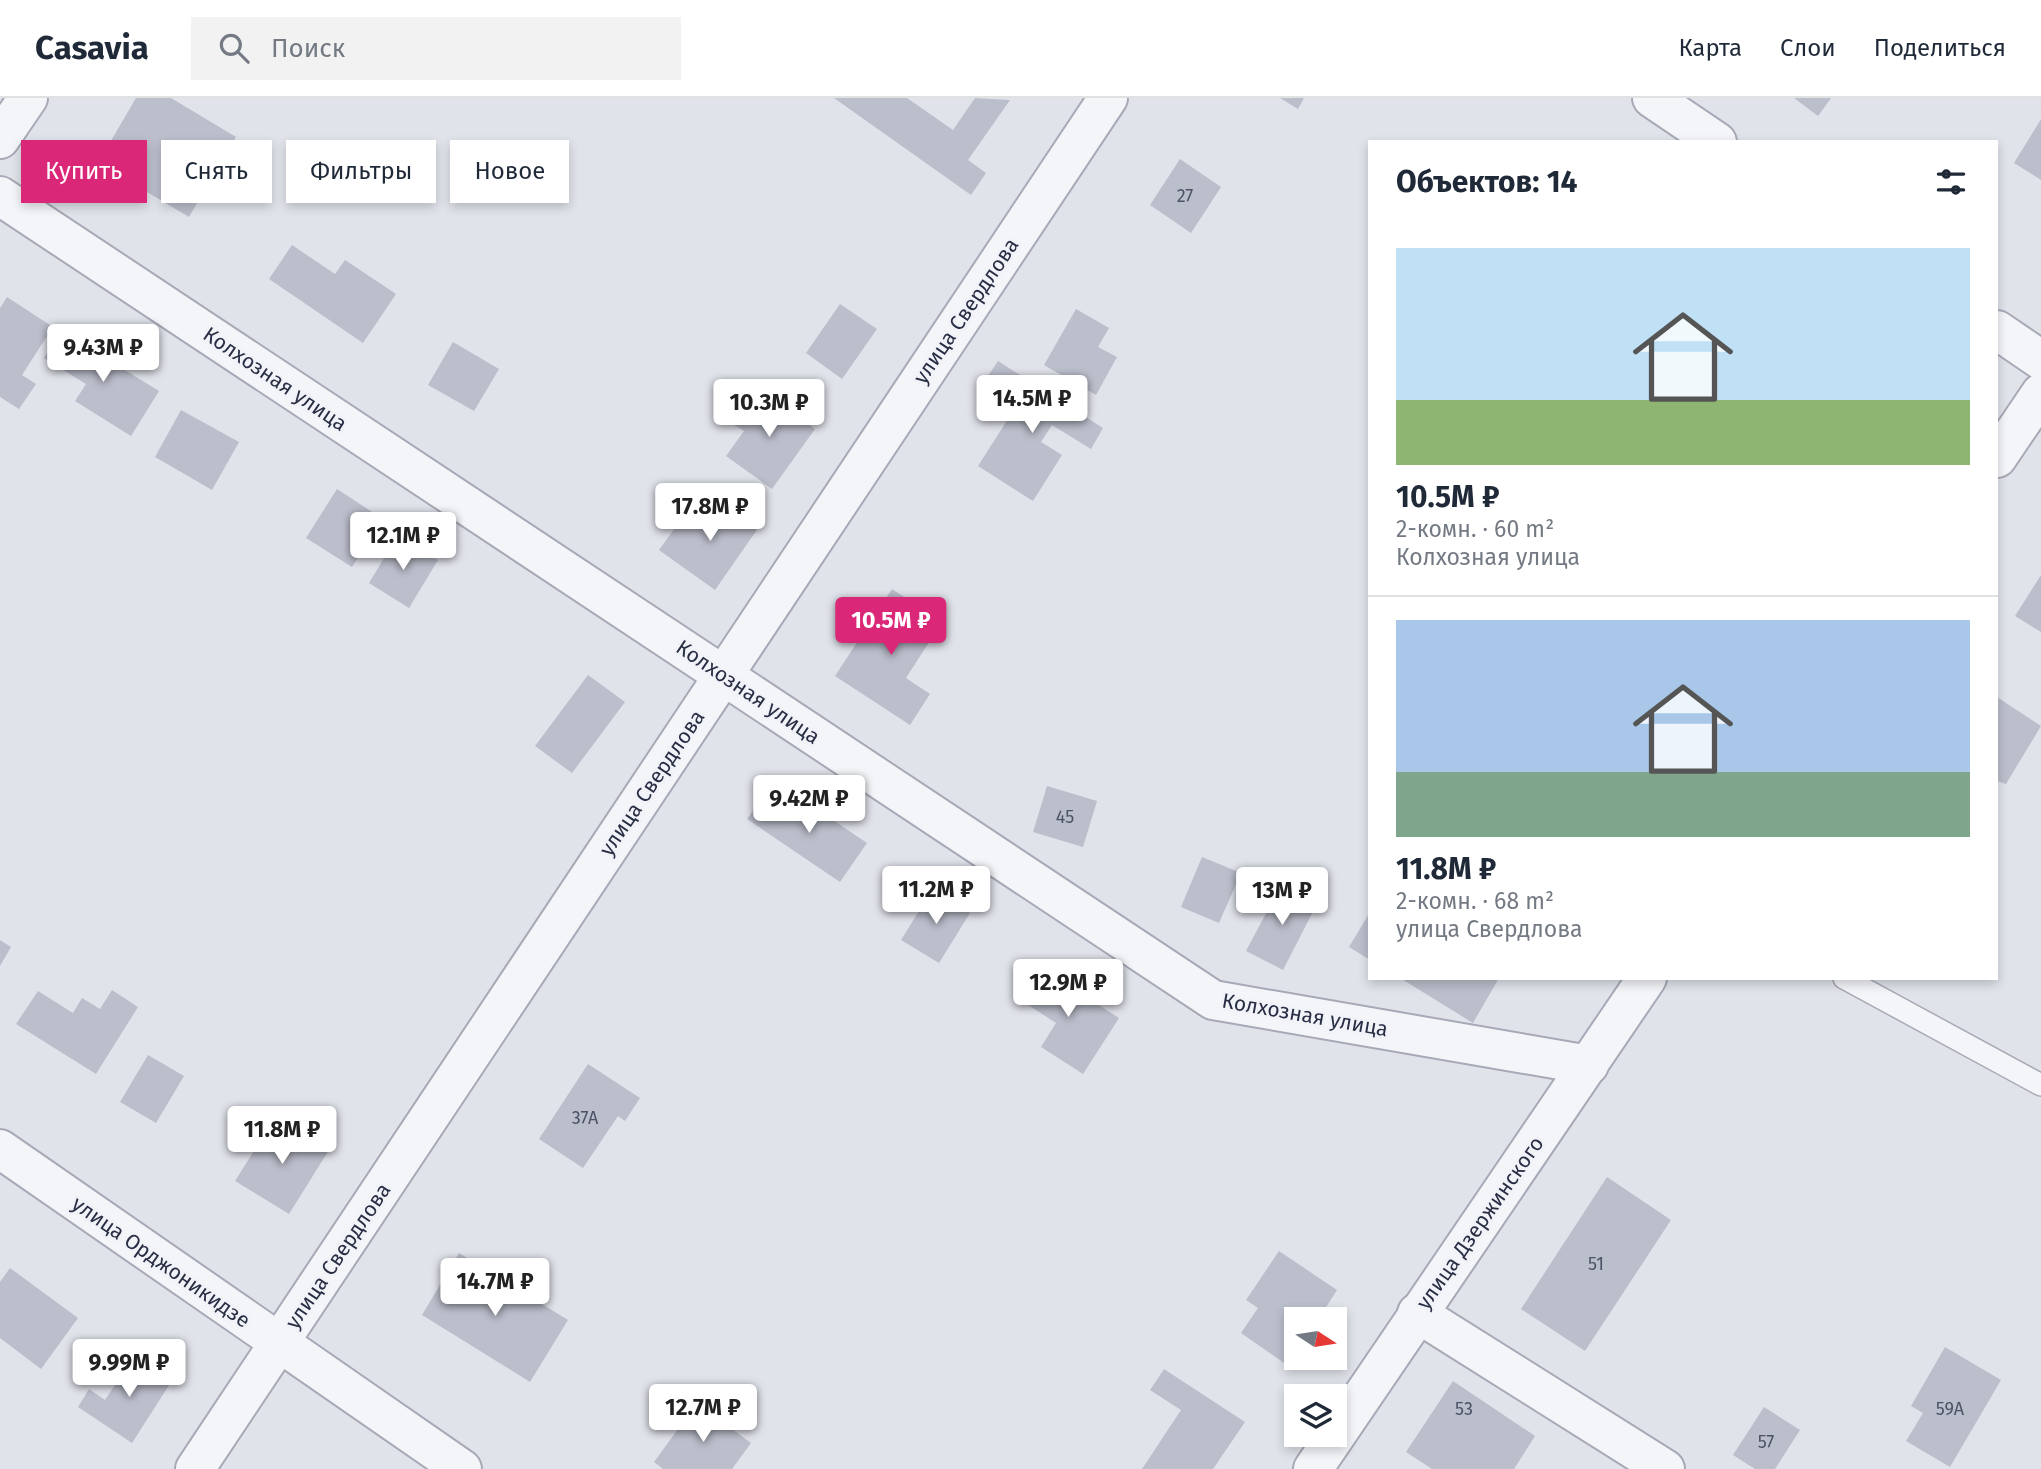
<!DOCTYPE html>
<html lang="ru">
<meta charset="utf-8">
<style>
body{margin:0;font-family:"Fira Sans",sans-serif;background:#f2f2f3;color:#1f2937;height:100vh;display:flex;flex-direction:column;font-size:26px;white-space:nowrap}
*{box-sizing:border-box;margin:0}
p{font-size:23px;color:#747a83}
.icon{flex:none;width:38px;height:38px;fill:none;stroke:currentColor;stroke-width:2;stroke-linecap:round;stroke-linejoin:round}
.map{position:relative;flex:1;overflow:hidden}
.side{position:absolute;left:1368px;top:42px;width:630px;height:840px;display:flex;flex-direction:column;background:#fff;border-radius:0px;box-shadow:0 4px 10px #0003}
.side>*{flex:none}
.guide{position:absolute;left:21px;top:42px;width:665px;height:63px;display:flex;gap:14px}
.needle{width:46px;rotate:102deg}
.tools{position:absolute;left:1284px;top:1209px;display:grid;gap:14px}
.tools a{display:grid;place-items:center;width:63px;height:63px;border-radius:0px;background:#fff;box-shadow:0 4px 10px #0003;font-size:35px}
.price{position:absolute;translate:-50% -60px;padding:0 16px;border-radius:7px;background:#fff;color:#222;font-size:23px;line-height:46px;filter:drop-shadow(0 2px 4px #0008)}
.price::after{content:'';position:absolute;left:50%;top:42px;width:21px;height:16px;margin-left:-10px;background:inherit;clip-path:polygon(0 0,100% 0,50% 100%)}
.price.current{background:#db2777;color:#fff}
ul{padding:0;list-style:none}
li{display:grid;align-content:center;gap:14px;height:371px;padding:0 28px}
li+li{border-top:2px solid #e0e1e3}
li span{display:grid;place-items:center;height:217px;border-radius:0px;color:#555}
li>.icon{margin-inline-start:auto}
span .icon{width:126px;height:126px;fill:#fffc;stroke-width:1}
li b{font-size:30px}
h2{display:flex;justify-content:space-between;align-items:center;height:84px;padding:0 28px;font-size:30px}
.tag{padding:0 24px;border-radius:0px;background:#fff;box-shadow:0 4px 10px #0003;font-size:24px;line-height:63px}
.tag.current{background:#db2777;color:#fff}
header{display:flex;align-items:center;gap:42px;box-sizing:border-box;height:98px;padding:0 35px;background:#fff;border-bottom:2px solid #e0e1e3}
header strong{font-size:33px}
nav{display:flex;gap:38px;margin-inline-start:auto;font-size:24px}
.search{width:490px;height:63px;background:#f2f2f3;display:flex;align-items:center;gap:18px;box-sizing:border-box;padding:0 24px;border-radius:0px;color:#747a83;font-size:26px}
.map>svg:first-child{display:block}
.building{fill:#bbbecb}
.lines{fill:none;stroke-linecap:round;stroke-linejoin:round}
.service-casing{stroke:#a6a9b6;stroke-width:24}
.minor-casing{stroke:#a6a9b6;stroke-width:42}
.tertiary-casing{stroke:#a6a9b6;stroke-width:42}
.service{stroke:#f4f5f9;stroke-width:21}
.minor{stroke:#f4f5f9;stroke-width:38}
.tertiary{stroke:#f4f5f9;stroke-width:38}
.labels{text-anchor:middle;stroke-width:6;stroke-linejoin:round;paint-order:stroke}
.number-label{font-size:18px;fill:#4d5266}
.street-label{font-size:21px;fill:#282e44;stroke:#f1f3f8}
</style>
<header>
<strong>Casavia</strong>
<div class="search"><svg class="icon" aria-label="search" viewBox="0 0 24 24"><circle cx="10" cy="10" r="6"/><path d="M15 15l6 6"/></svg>Поиск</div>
<nav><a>Карта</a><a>Слои</a><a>Поделиться</a></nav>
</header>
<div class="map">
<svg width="2041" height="1371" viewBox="0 0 2041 1371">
<rect width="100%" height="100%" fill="#e1e3eb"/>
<path class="building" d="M136,0h35l65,39 -47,80 -91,-54z
M834,0h73l46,32 22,-32 35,2 -42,60 18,13 -15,22z
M1280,0h24l-6,11z
M1794,0h37l-13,18z
M2041,21v61l-27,-17z
M1180,61l41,28 -30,46 -41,-28z
M292,147l43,29 10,-14 51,34 -33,49 -94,-64z
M7,199l46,30 -31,48 14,9 -17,25 -19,-12v-89z
M840,206l37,25 -35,50 -36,-26z
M1076,211l33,19 -11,19 19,10 -21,38 -52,-30z
M61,233l98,60 -28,45 -56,-35 11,-17 -42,-26z
M453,244l46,27 -25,42 -46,-26z
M998,263l105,67 -12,21 -39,-24 -11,17 21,13 -29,46 -55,-35 44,-69 -34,-21z
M760,291l55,40 -43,60 -46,-33 18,-25 -10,-6z
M181,312l58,32 -27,48 -57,-33z
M337,391l46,30 -31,48 -46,-29z
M730,404l31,22 -46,66 -56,-40 31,-43 23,17z
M398,437l40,25 -29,48 -40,-25z
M2041,477v57l-26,-16z
M892,491l50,33 -36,56 24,16 -20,31 -75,-49z
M588,577l37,27 -53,71 -37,-27z
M1997,599l44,29 -35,58 -9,-3z
M1047,688l50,15 -14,46 -50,-15z
M768,691l41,27 6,-8 52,35 -27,39 -93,-63z
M1202,759l39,16 -22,50 -38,-16z
M1282,785l36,19 -35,68 -37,-19z
M932,792l38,23 -31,50 -38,-23z
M1370,814v48l-21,-13z
M0,842l11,7 -11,19z
M1037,867l82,53 -36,56 -42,-27 15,-24 -40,-26z
M1400,880h99l-26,45z
M112,892l26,17 -42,67 -80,-50 22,-33 35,22 9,-15 18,11z
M148,957l36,21 -28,47 -36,-21z
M588,966l52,34 -15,23 -7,-5 -35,52 -44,-29z
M275,1019l54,33 -40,64 -54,-33z
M1607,1079l64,43 -86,131 -64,-42z
M1279,1153l58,39 -19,30h-21v31l-10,14 -46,-32 17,-25 -12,-8z
M459,1155l109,67 -38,62 -108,-67z
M10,1170l68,50 -37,51 -41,-31v-56z
M1945,1249l56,33 -51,87 -44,-26 17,-28 -12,-7z
M135,1257l38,24 -41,64 -54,-36 11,-18 16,11z
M1164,1271l81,53 -32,47h-71l39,-59 -31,-20z
M1453,1283l82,55 -21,33h-82l-26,-17z
M697,1305l54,40 -19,26h-69l-9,-7z
M1764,1309l36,23 -25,39h-20l-22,-14z"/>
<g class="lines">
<g class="service-casing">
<path id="service" d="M1844,880l197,107"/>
</g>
<g class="minor-casing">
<path id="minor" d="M1652,0l65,44
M0,41l28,-41
M0,98l1213,804 376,65
M1997,232l44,30
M0,1051l462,320
M1417,1215l248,156
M195,1371l913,-1371"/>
</g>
<g class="tertiary-casing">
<path id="tertiary" d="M1997,360l44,-65
M1313,1371l334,-491"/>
</g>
<use href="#service" class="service"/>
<use href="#minor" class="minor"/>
<use href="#tertiary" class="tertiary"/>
</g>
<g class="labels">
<g class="number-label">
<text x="1185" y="104">27</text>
<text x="1065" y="725">45</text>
<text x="585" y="1026">37А</text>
<text x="1596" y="1172">51</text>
<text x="1464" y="1317">53</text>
<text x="1950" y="1317">59А</text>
<text x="1766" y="1350">57</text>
</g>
<g class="street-label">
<text transform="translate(966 213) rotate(-56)" y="7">улица Свердлова</text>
<text transform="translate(275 281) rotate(34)" y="7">Колхозная улица</text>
<text transform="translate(748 594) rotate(34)" y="7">Колхозная улица</text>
<text transform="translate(652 685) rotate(-56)" y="7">улица Свердлова</text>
<text transform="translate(1305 917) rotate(10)" y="7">Колхозная улица</text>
<text transform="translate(1480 1125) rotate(-55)" y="7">улица Дзержинского</text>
<text transform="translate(338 1158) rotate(-56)" y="7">улица Свердлова</text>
<text transform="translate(161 1164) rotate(35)" y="7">улица Орджоникидзе</text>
</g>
</g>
</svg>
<div class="tools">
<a><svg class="needle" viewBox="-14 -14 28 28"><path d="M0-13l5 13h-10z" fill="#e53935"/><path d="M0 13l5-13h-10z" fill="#747a83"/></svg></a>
<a><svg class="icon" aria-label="layers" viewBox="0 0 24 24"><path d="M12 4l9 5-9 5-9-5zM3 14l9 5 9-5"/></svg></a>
</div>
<b class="price" style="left:103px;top:286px">9.43M ₽</b>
<b class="price" style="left:1032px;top:337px">14.5M ₽</b>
<b class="price" style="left:769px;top:341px">10.3M ₽</b>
<b class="price" style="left:710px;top:445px">17.8M ₽</b>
<b class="price" style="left:403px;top:474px">12.1M ₽</b>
<b class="price current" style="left:891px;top:559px">10.5M ₽</b>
<b class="price" style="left:809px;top:737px">9.42M ₽</b>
<b class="price" style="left:936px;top:828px">11.2M ₽</b>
<b class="price" style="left:1282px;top:829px">13M ₽</b>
<b class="price" style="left:1068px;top:921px">12.9M ₽</b>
<b class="price" style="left:282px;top:1068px">11.8M ₽</b>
<b class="price" style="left:495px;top:1220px">14.7M ₽</b>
<b class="price" style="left:129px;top:1301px">9.99M ₽</b>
<b class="price" style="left:703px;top:1346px">12.7M ₽</b>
<div class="guide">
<a class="tag current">Купить</a>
<a class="tag">Снять</a>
<a class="tag">Фильтры</a>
<a class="tag">Новое</a>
</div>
<section class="side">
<h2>Объектов: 14<svg class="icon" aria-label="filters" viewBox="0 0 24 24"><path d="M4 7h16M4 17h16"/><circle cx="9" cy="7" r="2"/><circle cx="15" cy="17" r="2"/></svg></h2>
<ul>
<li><span style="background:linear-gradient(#bfe0f5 70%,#8fb573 0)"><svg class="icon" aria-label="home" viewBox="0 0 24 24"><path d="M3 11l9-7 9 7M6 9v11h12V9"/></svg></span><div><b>10.5M ₽</b><p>2-комн. · 60 m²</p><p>Колхозная улица</p></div></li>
<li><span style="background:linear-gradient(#a9c7e8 70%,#7fa58c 0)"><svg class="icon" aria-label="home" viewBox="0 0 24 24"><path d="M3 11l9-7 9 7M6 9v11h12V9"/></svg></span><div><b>11.8M ₽</b><p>2-комн. · 68 m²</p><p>улица Свердлова</p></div></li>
</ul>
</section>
</div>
